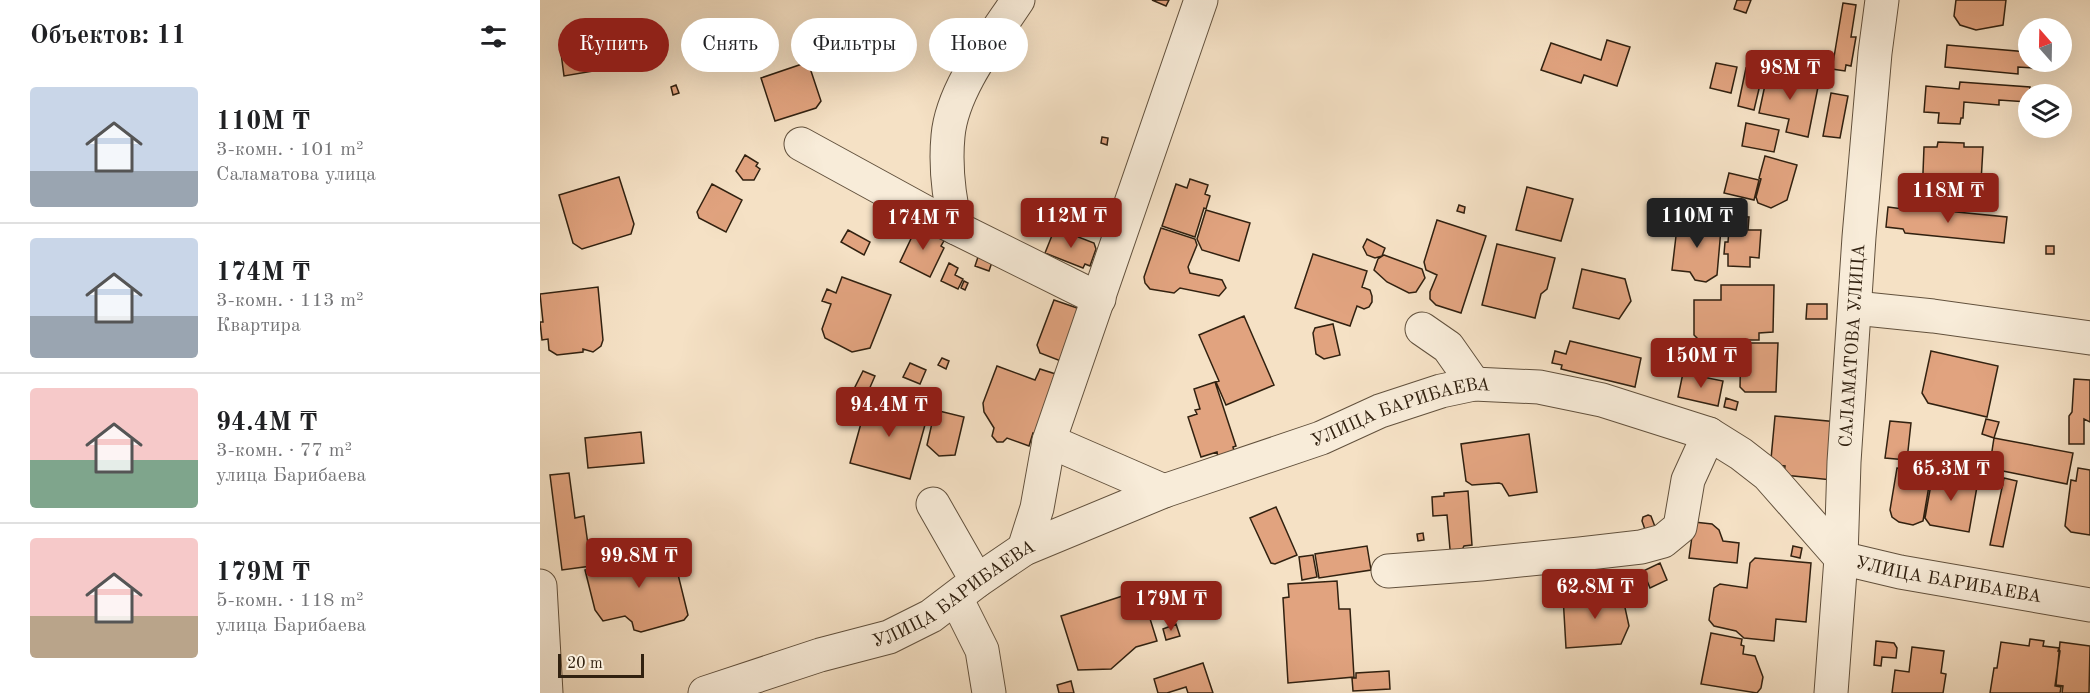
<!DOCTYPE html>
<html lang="ru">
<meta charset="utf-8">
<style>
body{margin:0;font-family:"Old Standard TT",serif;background:#f2f2f2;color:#202124;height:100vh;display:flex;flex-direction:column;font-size:22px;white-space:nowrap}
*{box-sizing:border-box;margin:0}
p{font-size:20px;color:#757577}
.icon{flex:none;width:33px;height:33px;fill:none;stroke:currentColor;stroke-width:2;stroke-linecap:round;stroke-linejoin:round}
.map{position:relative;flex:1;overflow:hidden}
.panel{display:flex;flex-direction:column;background:#fff;width:540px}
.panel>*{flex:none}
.banner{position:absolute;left:18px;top:18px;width:570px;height:54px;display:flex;gap:12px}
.needle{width:39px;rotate:340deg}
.fabs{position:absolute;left:1478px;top:18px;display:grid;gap:12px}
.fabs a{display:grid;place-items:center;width:54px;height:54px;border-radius:50%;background:#fff;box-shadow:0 6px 24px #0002;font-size:30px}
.scale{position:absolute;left:18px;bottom:15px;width:86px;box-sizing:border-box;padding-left:6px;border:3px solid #312110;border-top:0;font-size:16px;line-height:21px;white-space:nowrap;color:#312110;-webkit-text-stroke:4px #f8ecd9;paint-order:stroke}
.price{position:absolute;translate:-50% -51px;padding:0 14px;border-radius:6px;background:#8f2418;color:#fff;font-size:20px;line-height:39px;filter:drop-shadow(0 2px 3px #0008)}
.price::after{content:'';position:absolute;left:50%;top:36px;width:18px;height:14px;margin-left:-9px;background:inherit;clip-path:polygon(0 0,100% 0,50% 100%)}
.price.current{background:#222;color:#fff}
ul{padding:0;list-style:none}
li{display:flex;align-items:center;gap:18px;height:150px;padding:0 30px}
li+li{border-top:2px solid #e0e0e0}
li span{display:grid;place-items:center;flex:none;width:168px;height:120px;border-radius:6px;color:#555}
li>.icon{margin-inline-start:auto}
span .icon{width:72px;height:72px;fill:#fffc;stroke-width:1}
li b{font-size:26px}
h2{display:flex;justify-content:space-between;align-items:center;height:72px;padding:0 30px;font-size:26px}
.tag{padding:0 21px;border-radius:27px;background:#fff;box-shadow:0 6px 24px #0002;font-size:21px;line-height:54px}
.tag.current{background:#8f2418;color:#fff}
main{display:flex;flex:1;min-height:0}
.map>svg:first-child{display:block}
.building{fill:#e1a37f;stroke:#312110;stroke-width:1.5}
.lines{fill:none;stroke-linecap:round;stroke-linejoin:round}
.minor-casing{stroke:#62513d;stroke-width:35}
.minor{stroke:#f8ecd9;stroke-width:33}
.labels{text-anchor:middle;stroke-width:4.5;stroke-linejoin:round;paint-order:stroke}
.street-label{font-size:18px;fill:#312110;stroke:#f8ecd9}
</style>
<main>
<section class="panel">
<h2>Объектов: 11<svg class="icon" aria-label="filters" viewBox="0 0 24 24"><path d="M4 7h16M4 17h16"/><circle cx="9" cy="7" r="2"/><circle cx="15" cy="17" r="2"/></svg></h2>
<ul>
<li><span style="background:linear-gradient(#c9d6e8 70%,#9aa5b1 0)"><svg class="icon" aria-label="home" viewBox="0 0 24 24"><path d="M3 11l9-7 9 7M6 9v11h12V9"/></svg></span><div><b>110M ₸</b><p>3-комн. · 101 m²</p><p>Саламатова улица</p></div></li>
<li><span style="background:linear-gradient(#c9d6e8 65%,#9aa5b1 0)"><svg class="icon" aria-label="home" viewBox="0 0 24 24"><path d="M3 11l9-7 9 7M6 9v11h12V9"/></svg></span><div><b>174M ₸</b><p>3-комн. · 113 m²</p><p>Квартира</p></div></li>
<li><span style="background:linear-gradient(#f6c9c9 60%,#7fa58c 0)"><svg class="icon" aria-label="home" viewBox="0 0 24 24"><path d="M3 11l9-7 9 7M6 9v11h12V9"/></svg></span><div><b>94.4M ₸</b><p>3-комн. · 77 m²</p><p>улица Барибаева</p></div></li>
<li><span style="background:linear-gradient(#f6c9c9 65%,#b9a48a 0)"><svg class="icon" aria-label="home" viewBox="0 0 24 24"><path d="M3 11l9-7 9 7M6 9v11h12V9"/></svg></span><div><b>179M ₸</b><p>5-комн. · 118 m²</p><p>улица Барибаева</p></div></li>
</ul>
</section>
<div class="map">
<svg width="1550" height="693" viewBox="0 0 1550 693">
<rect width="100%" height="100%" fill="#f5e1c5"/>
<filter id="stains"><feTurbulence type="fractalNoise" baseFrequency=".00333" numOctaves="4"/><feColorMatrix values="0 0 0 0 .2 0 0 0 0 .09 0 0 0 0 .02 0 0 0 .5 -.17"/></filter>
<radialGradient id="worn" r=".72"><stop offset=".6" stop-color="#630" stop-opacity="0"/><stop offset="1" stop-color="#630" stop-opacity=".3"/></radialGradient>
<path class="building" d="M612,0h17l-3,6z
M1197,0h14l-5,13 -12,-4z
M1416,0h50l-3,25 -27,5 -16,-5 -6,-9z
M1303,3l13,2 -5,32h5l-5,29 -5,-1 -1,6 -13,-2z
M1067,40l23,7 -13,39 -33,-11 -3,8 -40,-13 10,-27 50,17z
M77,44l3,19 -3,4 -53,9 -3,-23z
M1407,45l81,7v10h6v6l-16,-1v7l-73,-7z
M268,62l13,39 -5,7 -41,13 -14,-43z
M1176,63l21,4 -6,26 -21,-5z
M1206,68l17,4 -9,38 -16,-4z
M1228,71l51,11 -11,55 -22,-5 3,-13 -30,-6z
M1420,82l70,5 -2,15 -29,-2v5l-35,-3 -1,16h-2l-1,6 -22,-1 1,-10 -15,-1 2,-26 33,3z
M136,85l3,8 -6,2 -2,-8z
M1291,93l17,3 -8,42 -17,-2z
M1206,123l33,7 -5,22 -32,-6z
M562,137l6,1 -1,7 -6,-2z
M1398,142l26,1v4h19l-3,53 -58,-2 2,-51h13z
M205,155l13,8 -2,3 4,3 -6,11h-11l-7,-9z
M1225,156l32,9 -10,35 -16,8 -13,-5 -2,-6 5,-18 -2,-1z
M1189,173l30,7 -5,20 -30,-7z
M79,177l15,47 -3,10 -49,15 -9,-6 -14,-48z
M650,179l18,6 -3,9 5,2 -4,13 -2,-1 -9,29 -33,-11 14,-42 11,4z
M172,184l30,16 -16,32 -27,-14 -2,-6z
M987,187l46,12 -12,42 -45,-11z
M919,205l6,2 -1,6 -7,-2z
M1348,207l15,2 3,-2 101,10 -3,26 -99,-10 -2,-4 -17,-2z
M1127,208l11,2 -1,8 -12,-2z
M666,210l44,13 -11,38 -37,-11 -5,-11z
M1190,216l19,1 -1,13h13l-2,28 -9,-1v10l-22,-1v-12h-4l1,-12h3z
M1138,219l40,4 3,6 -4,46 -11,7 -11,-2 -5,-8 -18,-2z
M897,220l49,16 -25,77 -25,-8 -6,-6v-7l7,-17 -11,-5 -2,-8z
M377,226l28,13 -4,7 3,2 -14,29 -30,-15z
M515,228l39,15 2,6 -6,17 -5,-2 -2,4 -38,-15z
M621,228l34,11 2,6 -9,22 2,6 32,7 4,8 -7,8 -39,-8 -6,5 -24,-4 -5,-6 -1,-6z
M308,230l22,12 -6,13 -23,-13z
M827,239l18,9 -3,8 -7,2 -8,-3 -4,-8z
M957,244l58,14 -8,31 -6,5 -6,24 -53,-13z
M1506,246h8v8h-8z
M439,254l14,5 -4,12 -14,-5z
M773,254l54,17 -5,16 8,3 2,6v6l-3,5 -5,2 -7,-3 -7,20 -55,-18z
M844,255l38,14 3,9 -9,14 -7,1 -22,-11 -13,-12 4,-11z
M409,263l9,5 -3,7 8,4 -5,10 -17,-8z
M1042,269l43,10 6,22 -12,18 -46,-11z
M302,277l49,18 -21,53 -18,4 -27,-14 -3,-9 9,-25 -9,-3 5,-12 9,4z
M424,281l4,2 -3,7 -4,-2z
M1181,285h53l-1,47 -14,1v7h-60l-5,-5v-35h27z
M58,287l5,53 -2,6 -8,6 -10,-3v3l-26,3 -8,-5 -1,-11 -6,1 -2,-18h3l-3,-28z
M514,300l26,9 -14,54 -26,-10 -3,-8z
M1267,304h20v15h-21z
M704,316l30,69 -48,20 -10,-23 3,-1 -20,-46z
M793,324l7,31 -16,4 -8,-5 -3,-21 2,-5z
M1030,341l71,17 -6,29 -74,-18 1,-4 -10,-2 3,-12 11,3z
M1201,343h37l-2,49h-31l-5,-5z
M1391,351l67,15 -11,51 -59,-14 -6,-10z
M402,358l7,3 -3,8 -8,-4z
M370,363l16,7 -6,14 -17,-7z
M457,366l38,14 5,-11 25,8 -22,59 -10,-3 -4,13 -22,-8 -4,4h-6l-5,-6 2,-8 -10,-16 -1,-9z
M323,371l12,5 -11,25 -13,-6z
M1143,373l40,8 -5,25 -40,-9z
M1534,379l16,1v42l-6,-3v25h-15v-28l3,-4z
M675,382l21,64 -3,1 1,4 -16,6 -1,-5 -16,5 -13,-40 9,-3 -2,-4 5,-1 -6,-20z
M388,388l12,6 -5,12 -12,-6z
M328,398l60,16 -18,65 -60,-16z
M1186,398l12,4 -2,8 -12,-3z
M395,410l29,7 -9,38 -16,1 -12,-11z
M1235,416l63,6 -6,58 -48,-5 1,-9 -11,-1 -3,-6z
M1446,419l13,3 -5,16 -12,-4z
M1350,421l21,2 -4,37 -22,-2z
M101,432l3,31 -56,5 -3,-30z
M989,434l8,58 -28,4 -7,-12 -3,-1 -27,2 -6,-4 -5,-37z
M1454,438l79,15 -6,31 -74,-15 -3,-5z
M1357,468l34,6 -8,47 -10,4 -14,-3 -7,-5 -2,-7z
M1538,468l12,2v65l-19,-3 -6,-6 6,-46 5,1z
M29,473l6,45 9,-2 7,50 -29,4 -12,-95z
M1393,473l45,8 -9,51 -39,-7 -5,-7z
M1464,478l13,3 -14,66 -13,-2z
M928,491l4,54 -8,1 -2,4 -9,2 -3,-3 -3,-34 -14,1 -1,-19 12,-1v-3z
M736,507l21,48 -22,9 -4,-1 -21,-45z
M1108,515l3,1 6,16 -10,3 -5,-14 1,-4z
M1154,522l18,2 7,6 4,11 16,2 -2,20 -48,-5z
M883,533l1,7 -6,1 -1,-7z
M107,543l3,13 22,-6 16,65 -4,5 -43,12 -7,-2 -2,-8 -7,-6 -22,5 -8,-11 -10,-40 34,-9 -3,-10z
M827,546l4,24 -52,8 -4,-24z
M1253,546l9,2 -2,10 -9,-2z
M773,555l4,22 -15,3 -3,-23z
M1215,558l56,5 -5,59 -30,-3 -2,22 -30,-3 -8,-7 -22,-5 -5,-6 5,-32 6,-4 27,4 3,-25z
M1120,563l7,17 -17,8 -7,-17z
M797,581l2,28h11l4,68 -66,6 -5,-85 6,-1 -1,-13z
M601,590l16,51 -21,6 -25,22 -33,1 -17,-54z
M1074,592l10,11 5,23 -8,18 -55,4 -3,-52z
M636,624l4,12 -14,4 -3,-11z
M1171,633l31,6 -1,6 3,1 -1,8 12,2 8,21 -2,11 -4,5 -56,-9z
M1490,639l14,2 -1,5 16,2 -1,3h2l-5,35 6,1 -1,6h-70l4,-25h3l4,-26 28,4z
M1336,641l18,2 3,5 -1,10 -14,-1 -1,9 -7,-1z
M1520,642l30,4 -1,47h-27l1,-7 -7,-1z
M1372,647l32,4 -3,22 5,1 -3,19h-51l3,-23 14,2z
M663,663l10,30h-25l-2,-6 -19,6h-9l-4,-14z
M849,671l1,18 -37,2 -1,-13h4v-5z
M531,681l3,12h-15l-2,-8z"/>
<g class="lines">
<g class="minor-casing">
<g id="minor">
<path d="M261,144l135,74 163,81"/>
<path d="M416,228c-7,-30 -11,-61 -8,-92 4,-47 45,-98 70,-136"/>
<path d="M1315,308l78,8 157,22"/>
<path d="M882,329l26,18 26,37"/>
<path d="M509,441l115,50"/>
<path d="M393,504l44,77"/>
<path d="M484,549l13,-41 12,-67 152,-441"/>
<path d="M848,571l93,-7 99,-10 61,-7 22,-6 17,-14 8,-47 21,-46"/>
<path d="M0,586l6,107"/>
<path d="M416,598l26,52 7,43"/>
<path id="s1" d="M165,693l115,-38 69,-18 42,-21 46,-35 47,-32 140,-58 157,-53 59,-27 61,-20 33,-7 65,3 63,13 107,34 32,20 27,21 73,83 59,14 190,33"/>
<path id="s2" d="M1291,693l10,-135 3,-96 15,-225 16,-184 7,-53"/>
</g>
</g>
<use href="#minor" class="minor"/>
</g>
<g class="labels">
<g class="street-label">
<text dy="6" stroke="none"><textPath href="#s2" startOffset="348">САЛАМАТОВА УЛИЦА</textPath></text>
<text dy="6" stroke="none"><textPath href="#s1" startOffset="756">УЛИЦА БАРИБАЕВА</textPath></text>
<text dy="6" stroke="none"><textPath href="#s1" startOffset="1368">УЛИЦА БАРИБАЕВА</textPath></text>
<text dy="6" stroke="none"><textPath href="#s1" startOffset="270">УЛИЦА БАРИБАЕВА</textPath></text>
</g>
</g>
<rect width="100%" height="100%" filter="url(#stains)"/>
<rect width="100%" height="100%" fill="url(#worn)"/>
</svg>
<div class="fabs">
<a><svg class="needle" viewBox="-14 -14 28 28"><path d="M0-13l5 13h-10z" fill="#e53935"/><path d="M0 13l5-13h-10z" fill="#757577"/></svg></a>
<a><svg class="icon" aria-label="layers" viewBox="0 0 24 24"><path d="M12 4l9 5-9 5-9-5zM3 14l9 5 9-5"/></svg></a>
</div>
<div class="scale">20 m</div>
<b class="price" style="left:1250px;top:101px">98M ₸</b>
<b class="price" style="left:1408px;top:224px">118M ₸</b>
<b class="price" style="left:531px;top:249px">112M ₸</b>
<b class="price current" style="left:1157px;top:249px">110M ₸</b>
<b class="price" style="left:383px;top:251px">174M ₸</b>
<b class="price" style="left:1161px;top:389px">150M ₸</b>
<b class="price" style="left:349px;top:438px">94.4M ₸</b>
<b class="price" style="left:1411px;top:502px">65.3M ₸</b>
<b class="price" style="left:99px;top:589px">99.8M ₸</b>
<b class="price" style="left:1055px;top:620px">62.8M ₸</b>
<b class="price" style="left:631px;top:632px">179M ₸</b>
<div class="banner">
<a class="tag current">Купить</a>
<a class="tag">Снять</a>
<a class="tag">Фильтры</a>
<a class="tag">Новое</a>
</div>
</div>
</main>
